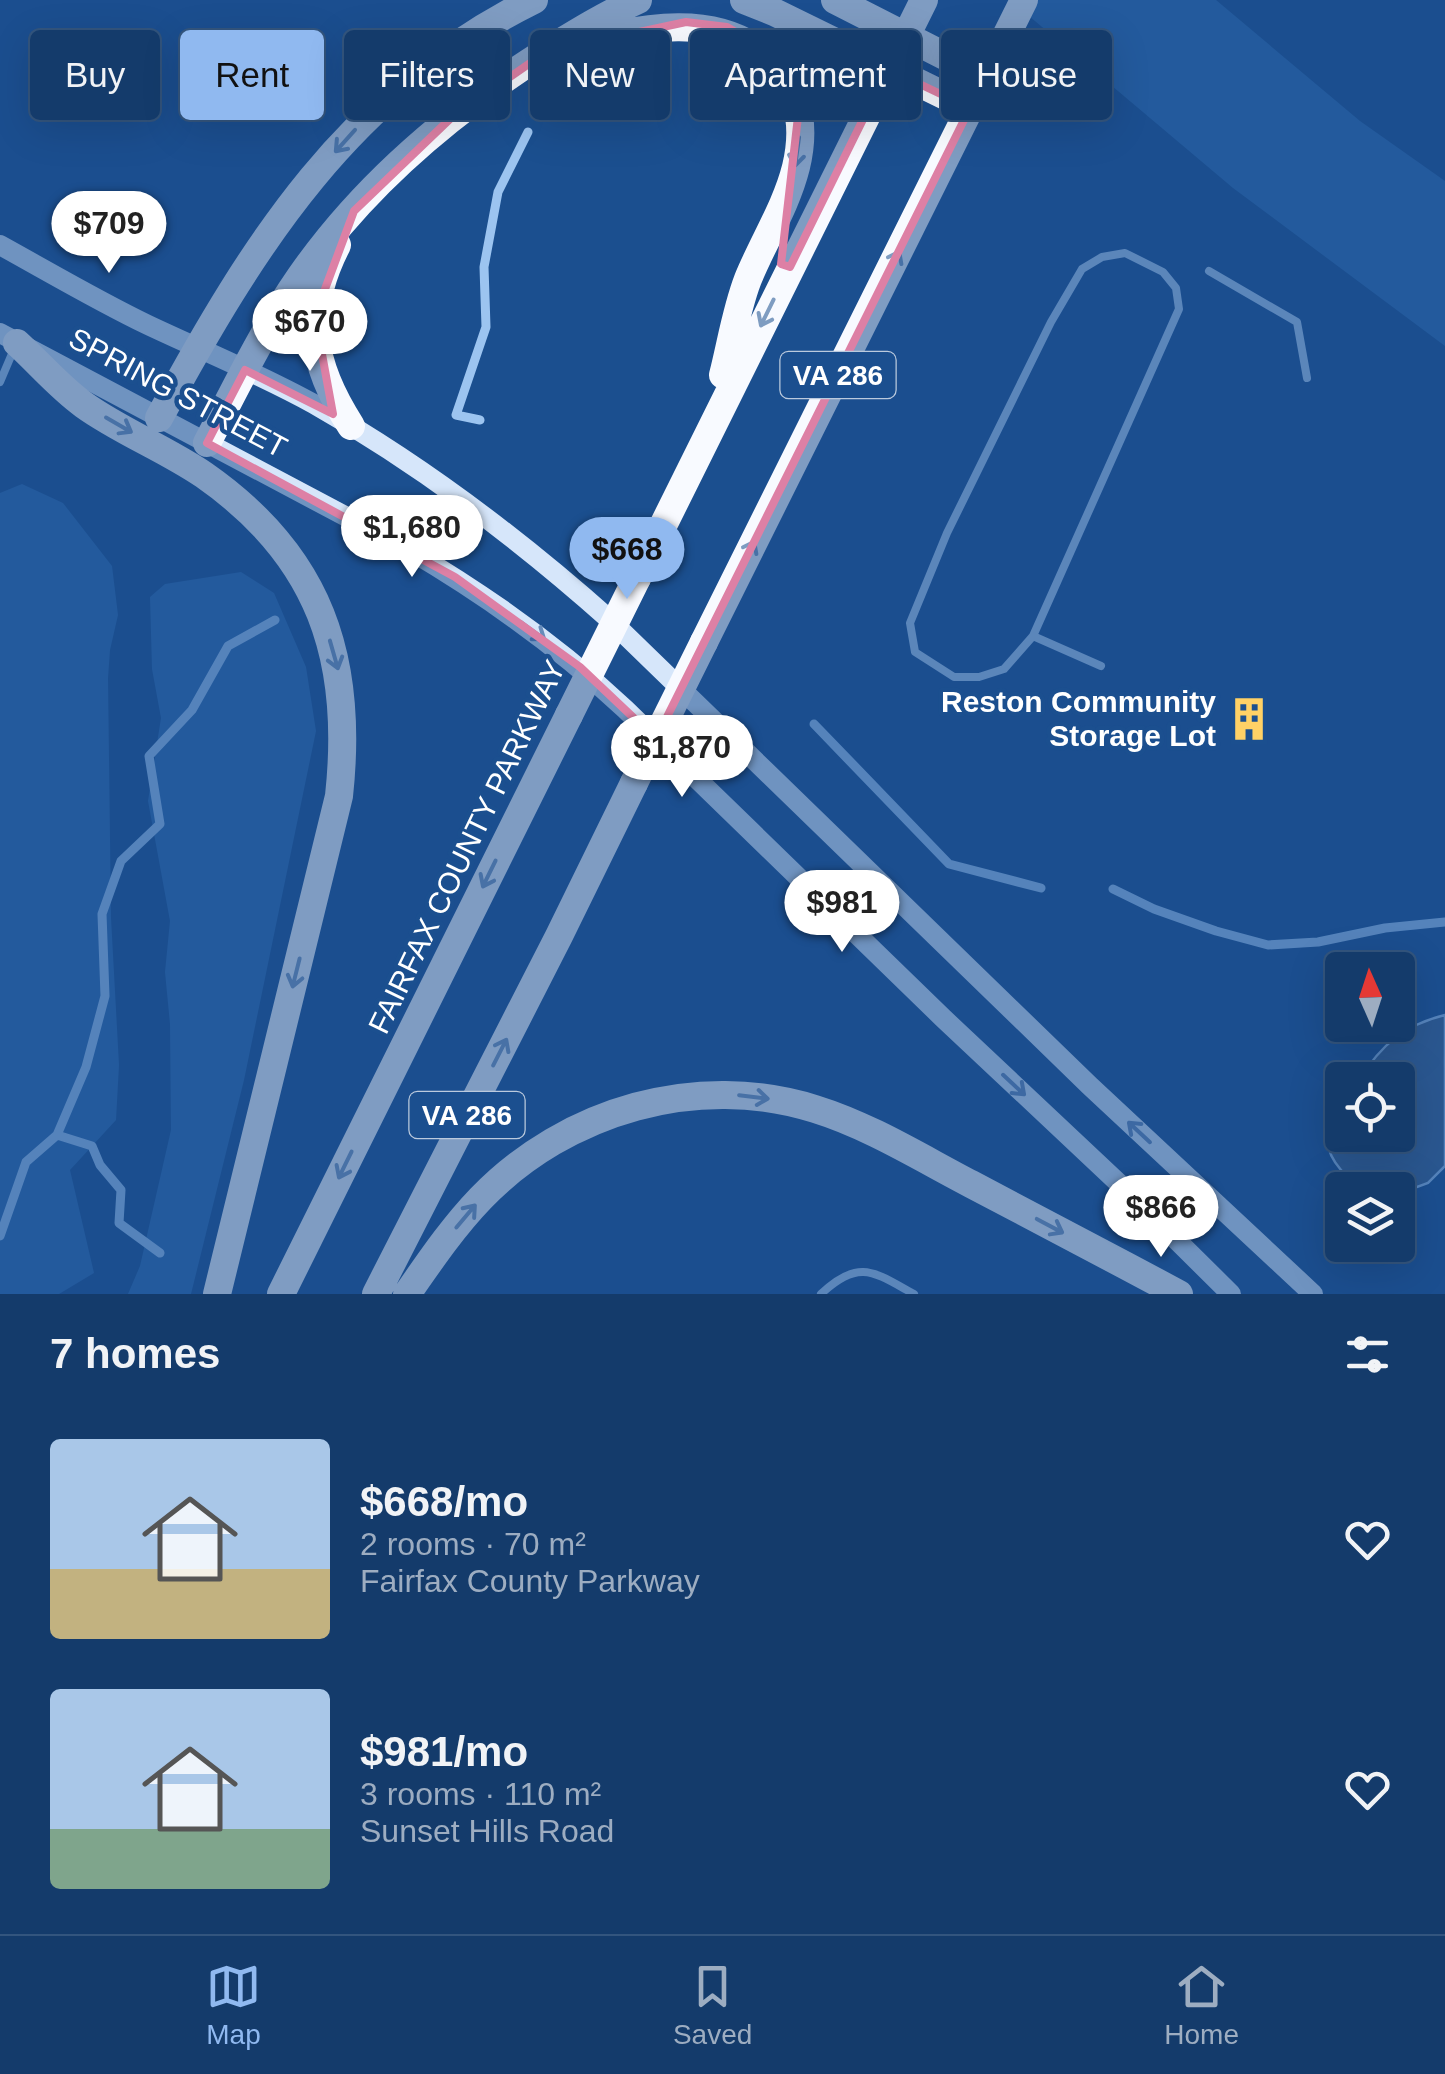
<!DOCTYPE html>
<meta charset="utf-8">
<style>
body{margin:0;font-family:Arial,sans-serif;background:#1d4271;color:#f1f3f6;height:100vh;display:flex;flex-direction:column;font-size:38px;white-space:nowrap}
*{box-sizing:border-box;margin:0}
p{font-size:32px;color:#9dadc1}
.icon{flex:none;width:55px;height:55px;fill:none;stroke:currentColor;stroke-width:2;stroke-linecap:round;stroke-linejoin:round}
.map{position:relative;height:1294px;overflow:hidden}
.drawer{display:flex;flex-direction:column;background:#143b6b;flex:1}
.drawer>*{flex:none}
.guide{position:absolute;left:30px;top:30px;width:1385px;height:90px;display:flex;gap:20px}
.needle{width:65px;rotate:357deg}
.controls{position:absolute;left:1325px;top:952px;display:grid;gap:20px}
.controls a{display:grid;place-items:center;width:90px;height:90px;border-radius:10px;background:#143b6b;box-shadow:0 10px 40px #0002,0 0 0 2px #33557e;font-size:50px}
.price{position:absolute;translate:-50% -85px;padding:0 22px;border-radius:35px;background:#fff;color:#222;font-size:32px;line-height:65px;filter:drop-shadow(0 2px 5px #0008)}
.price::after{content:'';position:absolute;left:50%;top:60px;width:30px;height:22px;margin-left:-15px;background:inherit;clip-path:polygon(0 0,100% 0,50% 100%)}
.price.on{background:#90b9f0;color:#111}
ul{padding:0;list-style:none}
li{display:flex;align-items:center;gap:30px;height:250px;padding:0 50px}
li span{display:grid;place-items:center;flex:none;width:280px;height:200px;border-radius:10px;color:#555}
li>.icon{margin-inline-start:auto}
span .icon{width:120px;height:120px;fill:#fffc;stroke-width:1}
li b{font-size:42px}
h2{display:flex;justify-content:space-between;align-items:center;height:120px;padding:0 50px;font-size:42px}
.chip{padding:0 35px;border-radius:10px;background:#143b6b;box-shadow:0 10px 40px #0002,0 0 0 2px #33557e;font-size:35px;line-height:90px}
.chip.on{background:#90b9f0;color:#111}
.tabs{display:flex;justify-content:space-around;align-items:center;height:140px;border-top:2px solid #33557e;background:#143b6b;font-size:28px;color:#9dadc1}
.tabs a{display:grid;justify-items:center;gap:5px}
.tabs .on{color:#90b9f0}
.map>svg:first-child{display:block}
.green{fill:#2e69ad}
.water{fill:#3c6290;stroke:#9cc4f0;stroke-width:2.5}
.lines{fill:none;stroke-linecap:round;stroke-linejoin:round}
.stream{stroke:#9cc4f0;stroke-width:9}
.service{stroke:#a9c9ee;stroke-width:8}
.secondary{stroke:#d6e6fa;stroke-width:20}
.trunk{stroke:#f8faff;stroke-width:28}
.trunk-bridge{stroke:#f8faff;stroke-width:28}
.oneway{stroke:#7e9cc1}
.oneway2{stroke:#668bba}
.marked{fill:none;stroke:#dd80a5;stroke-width:8;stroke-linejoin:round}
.labels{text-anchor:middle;stroke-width:9;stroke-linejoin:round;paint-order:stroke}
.shield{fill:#1b4f8f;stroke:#bbcadd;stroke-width:2.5}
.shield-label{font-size:28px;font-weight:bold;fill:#fff}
.street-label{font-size:30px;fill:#fff;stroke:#1b4f8f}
.poi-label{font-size:30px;font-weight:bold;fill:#fff;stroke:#1b4f8f;text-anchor:end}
</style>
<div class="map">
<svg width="1445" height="1294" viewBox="0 0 1445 1294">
<rect width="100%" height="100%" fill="#1b4f8f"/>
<path class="green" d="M1010,0h206l144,121 85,60v165l-212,-158z
M22,484l41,19 49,63 6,49 -8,35 -2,28 3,240 8,147 -3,55 -46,50 24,103 -35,21h-59v-801z
M241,572l33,21 32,74 10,64 -72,349 -53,214h-63l12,-28 31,-136 -1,-106 -5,-52 5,-51 -22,-120 13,-83 -9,-49 -2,-72 15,-13z"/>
<path class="water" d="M1445,1015v151l-17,17 -30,11v-4c-10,0 -23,2 -33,-1 -11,-3 -17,-11 -24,-19 -21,-24 -14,-40 1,-65v30h56v-55h-39c22,-35 45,-55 86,-65z"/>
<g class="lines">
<path class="stream" d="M480,420l-24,-5 30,-88 -2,-60 14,-75 30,-60
M814,724l135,140 92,24
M1113,889l41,20 62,22 52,14 50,-3 67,-14 60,-6
M57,1135l35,11 8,19 21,25 -2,33 41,30
M0,1236l26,-74 31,-27 29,-68 19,-71 -3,-82 19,-53 39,-37 -11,-68 43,-46 36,-64 47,-26"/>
<path class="service" d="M1209,271l88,51 10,56
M0,382l14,-33
M1033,636l146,-327 -3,-21 -13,-16 -38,-19 -23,4 -20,12 -31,53 -104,211 -37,90 5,29 39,25h25l25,-8 29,-33 68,30
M821,1294c38,-36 53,-22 93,0"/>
<path class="secondary" d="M0,245c49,27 98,56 148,80 55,26 112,49 166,79 106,60 205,135 296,216l480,466 223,208
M0,333l409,217c78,46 150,97 216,159l318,309 184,173 104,103"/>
<path class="trunk" d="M744,0l30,12 196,96
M835,0l151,77
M546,52c79,-21 180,-52 236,21 20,29 22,61 14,94 -10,40 -33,75 -48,112 -12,31 -17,65 -25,96
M337,245c-35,68 -26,119 14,181
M17,343c22,20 43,45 67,62 36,26 82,44 120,70 116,81 150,183 135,321l-122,498
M159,418c95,-175 189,-326 375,-418
M207,443c29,-56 57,-114 93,-166 63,-91 152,-166 245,-225 31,-19 60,-37 93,-52
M637,578l287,-578
M704,642l320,-642
M281,1294l288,-579
M376,1294l183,-358 75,-153
M407,1294c23,-33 46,-67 74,-96 85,-88 217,-126 334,-89 55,17 106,49 156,75 70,37 139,73 208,110"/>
<path class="trunk-bridge" d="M569,715l68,-137
M634,783l70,-141"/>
</g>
<defs><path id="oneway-shaft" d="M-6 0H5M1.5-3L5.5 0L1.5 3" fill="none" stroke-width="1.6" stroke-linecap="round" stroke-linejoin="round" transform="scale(2.5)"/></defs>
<g class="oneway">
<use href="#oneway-shaft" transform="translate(345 141) rotate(132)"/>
<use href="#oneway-shaft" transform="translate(797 152) rotate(98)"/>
<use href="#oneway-shaft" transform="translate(893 264) rotate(-63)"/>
<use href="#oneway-shaft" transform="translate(767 313) rotate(116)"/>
<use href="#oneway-shaft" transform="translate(119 425) rotate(30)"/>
<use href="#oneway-shaft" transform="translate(748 554) rotate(-63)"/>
<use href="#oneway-shaft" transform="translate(334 655) rotate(74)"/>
<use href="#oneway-shaft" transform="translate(489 874) rotate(116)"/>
<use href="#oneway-shaft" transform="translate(296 973) rotate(104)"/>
<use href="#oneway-shaft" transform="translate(500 1052) rotate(-63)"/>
<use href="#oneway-shaft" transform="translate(754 1097) rotate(7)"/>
<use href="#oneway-shaft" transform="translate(345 1165) rotate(116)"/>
<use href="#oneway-shaft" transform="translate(466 1216) rotate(-50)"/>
<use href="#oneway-shaft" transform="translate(1050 1226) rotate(28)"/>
</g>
<g class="oneway2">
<use href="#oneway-shaft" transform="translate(533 631) rotate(36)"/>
<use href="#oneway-shaft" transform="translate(1014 1085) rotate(43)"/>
<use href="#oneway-shaft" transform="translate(1139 1132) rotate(-137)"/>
</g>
<path d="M0 0H1445V1294H0ZM686,22l41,5 36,21 36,60 -18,156 9,3 98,-198 82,39 -314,631 -76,-72 -125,-90 -248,-134 38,-73 88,44 -18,-98 39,-105 98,-94 94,-65z" fill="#1b4f8f" fill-opacity=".55" fill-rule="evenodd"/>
<path class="marked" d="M686,22l41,5 36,21 36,60 -18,156 9,3 98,-198 82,39 -314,631 -76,-72 -125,-90 -248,-134 38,-73 88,44 -18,-98 39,-105 98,-94 94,-65z"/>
<defs>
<g id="building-bare" transform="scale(3.45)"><path d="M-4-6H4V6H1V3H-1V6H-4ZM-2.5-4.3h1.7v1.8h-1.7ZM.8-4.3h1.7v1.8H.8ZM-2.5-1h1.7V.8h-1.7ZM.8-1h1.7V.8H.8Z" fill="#ffd166" stroke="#1b4f8f" stroke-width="2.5" paint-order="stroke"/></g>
</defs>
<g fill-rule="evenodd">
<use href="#building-bare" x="1249" y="719"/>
</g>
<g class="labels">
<g class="shield">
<rect x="780.5" y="352" width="115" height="46" rx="8"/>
<rect x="409.5" y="1092" width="115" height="46" rx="8"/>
</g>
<g class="shield-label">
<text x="838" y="385">VA 286</text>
<text x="467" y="1125">VA 286</text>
</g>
<g class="street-label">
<text transform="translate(178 393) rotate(28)" y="10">SPRING STREET</text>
<text transform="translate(467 847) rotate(-64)" y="10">FAIRFAX COUNTY PARKWAY</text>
</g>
<g class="poi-label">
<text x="1216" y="712">Reston Community<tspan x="1216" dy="34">Storage Lot</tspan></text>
</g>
</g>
</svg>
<div class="controls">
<a><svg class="needle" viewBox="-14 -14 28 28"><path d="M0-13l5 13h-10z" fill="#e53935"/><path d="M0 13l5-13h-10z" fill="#9dadc1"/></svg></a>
<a><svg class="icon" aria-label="locate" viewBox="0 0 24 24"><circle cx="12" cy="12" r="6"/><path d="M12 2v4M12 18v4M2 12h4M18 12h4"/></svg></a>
<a><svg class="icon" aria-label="layers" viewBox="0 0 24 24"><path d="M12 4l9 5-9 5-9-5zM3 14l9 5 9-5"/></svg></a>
</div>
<b class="price" style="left:109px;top:276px">$709</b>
<b class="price" style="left:310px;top:374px">$670</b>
<b class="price" style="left:412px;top:580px">$1,680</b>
<b class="price on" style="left:627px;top:602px">$668</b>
<b class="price" style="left:682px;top:800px">$1,870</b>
<b class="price" style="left:842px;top:955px">$981</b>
<b class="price" style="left:1161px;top:1260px">$866</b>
<div class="guide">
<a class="chip">Buy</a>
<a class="chip on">Rent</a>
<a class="chip">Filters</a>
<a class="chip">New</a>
<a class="chip">Apartment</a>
<a class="chip">House</a>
</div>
</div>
<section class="drawer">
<h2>7 homes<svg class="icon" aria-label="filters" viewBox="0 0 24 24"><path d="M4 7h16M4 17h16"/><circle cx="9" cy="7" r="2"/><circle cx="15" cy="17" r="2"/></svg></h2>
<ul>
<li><span style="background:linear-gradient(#a9c7e8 65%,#c2b280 0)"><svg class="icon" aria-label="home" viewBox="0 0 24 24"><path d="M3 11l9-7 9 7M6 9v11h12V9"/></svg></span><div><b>$668/mo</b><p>2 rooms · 70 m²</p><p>Fairfax County Parkway</p></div><svg class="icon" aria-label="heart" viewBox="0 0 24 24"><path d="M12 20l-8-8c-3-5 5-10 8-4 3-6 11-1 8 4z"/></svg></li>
<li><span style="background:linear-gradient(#a9c7e8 70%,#7fa58c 0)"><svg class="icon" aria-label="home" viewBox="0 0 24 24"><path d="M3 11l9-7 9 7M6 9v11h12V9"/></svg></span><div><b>$981/mo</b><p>3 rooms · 110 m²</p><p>Sunset Hills Road</p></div><svg class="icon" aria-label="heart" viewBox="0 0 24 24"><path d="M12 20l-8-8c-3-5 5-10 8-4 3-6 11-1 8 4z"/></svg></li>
</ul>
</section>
<nav class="tabs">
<a class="on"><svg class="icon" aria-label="map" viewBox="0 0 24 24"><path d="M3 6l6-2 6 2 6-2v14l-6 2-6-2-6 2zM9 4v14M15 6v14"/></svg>Map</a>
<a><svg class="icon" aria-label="saved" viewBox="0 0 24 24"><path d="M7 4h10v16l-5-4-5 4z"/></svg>Saved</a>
<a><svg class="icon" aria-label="home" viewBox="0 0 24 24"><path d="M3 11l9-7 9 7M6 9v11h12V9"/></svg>Home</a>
</nav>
